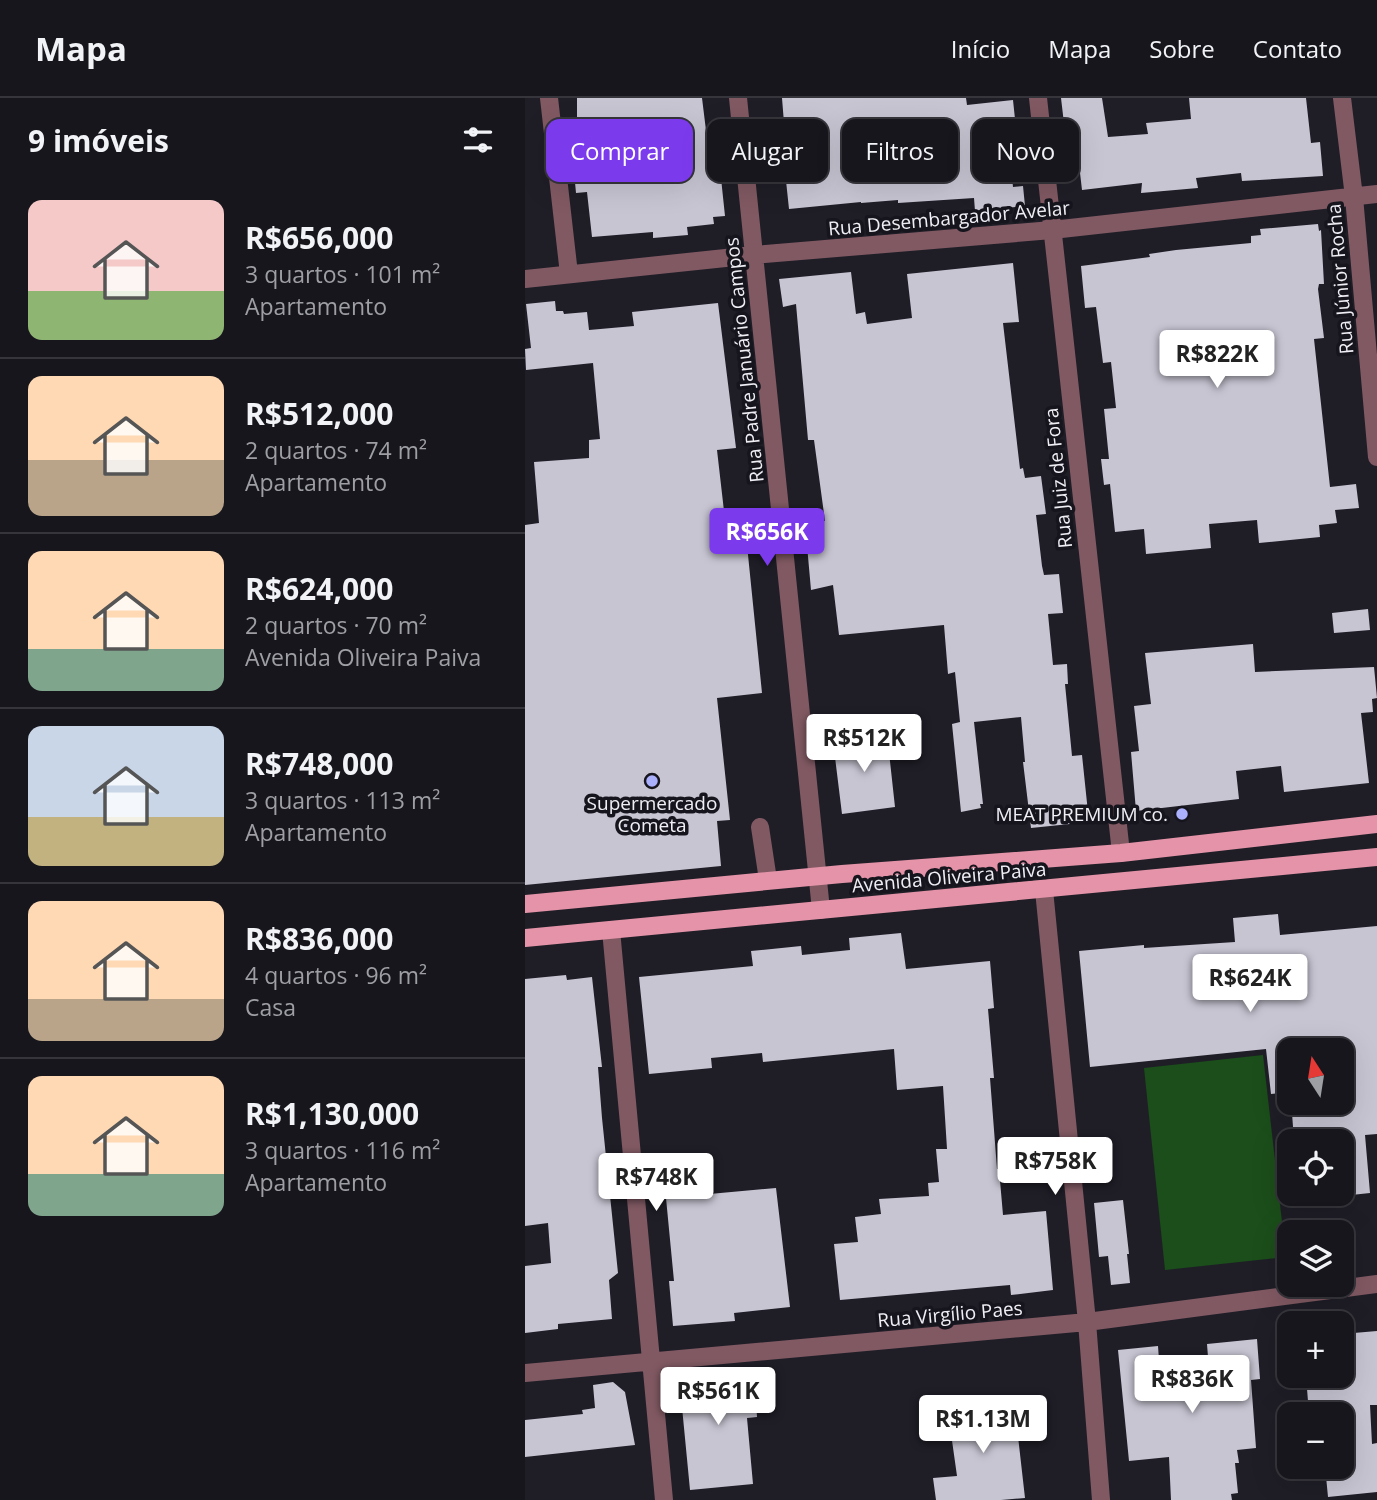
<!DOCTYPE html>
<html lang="pt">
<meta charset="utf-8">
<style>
body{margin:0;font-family:"Open Sans",sans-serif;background:#201f26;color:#f1f3f6;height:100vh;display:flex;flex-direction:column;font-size:26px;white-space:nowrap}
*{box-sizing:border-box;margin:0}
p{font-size:23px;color:#9e9fa4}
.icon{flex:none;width:38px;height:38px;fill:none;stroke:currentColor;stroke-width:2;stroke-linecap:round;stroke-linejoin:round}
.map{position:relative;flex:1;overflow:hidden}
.details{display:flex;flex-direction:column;background:#17161d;width:525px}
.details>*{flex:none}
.top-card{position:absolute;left:21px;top:21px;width:665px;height:63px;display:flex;gap:14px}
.needle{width:46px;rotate:348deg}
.buttons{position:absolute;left:752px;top:940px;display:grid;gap:14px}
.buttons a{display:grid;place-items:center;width:77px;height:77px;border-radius:14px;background:#17161d;box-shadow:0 7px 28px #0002,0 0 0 2px #36353b;font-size:35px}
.price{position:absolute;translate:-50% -60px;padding:0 16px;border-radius:7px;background:#fff;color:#222;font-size:23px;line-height:46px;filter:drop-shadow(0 2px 4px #0008)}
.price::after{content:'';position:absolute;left:50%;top:42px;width:21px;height:16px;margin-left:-10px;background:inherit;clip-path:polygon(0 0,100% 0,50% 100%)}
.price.selected{background:#7c3aed;color:#fff}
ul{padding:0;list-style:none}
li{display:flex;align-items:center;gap:21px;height:175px;padding:0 28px}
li+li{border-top:2px solid #36353b}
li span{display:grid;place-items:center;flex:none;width:196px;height:140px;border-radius:14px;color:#555}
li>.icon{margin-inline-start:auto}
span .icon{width:84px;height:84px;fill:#fffc;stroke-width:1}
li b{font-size:30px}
h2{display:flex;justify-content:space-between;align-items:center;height:84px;padding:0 28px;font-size:30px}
.chip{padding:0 24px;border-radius:14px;background:#17161d;box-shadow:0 7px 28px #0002,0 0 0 2px #36353b;font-size:24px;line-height:63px}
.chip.selected{background:#7c3aed;color:#fff}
header{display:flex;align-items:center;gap:42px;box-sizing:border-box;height:98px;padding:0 35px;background:#17161d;border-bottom:2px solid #36353b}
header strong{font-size:33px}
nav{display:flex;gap:38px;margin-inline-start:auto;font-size:24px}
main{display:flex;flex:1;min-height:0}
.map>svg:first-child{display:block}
.green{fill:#1b4e1a}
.building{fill:#c7c5d2}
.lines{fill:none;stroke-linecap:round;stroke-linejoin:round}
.minor{stroke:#815963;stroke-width:18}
.major{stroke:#e493a8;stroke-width:18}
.poi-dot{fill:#aab0fc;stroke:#16151d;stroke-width:2.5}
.labels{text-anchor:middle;stroke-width:7;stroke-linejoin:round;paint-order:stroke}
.street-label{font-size:19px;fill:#efeef5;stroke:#16151d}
.poi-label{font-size:19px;fill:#efeef5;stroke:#16151d}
</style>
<header>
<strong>Mapa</strong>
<nav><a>Início</a><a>Mapa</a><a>Sobre</a><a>Contato</a></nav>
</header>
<main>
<section class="details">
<h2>9 imóveis<svg class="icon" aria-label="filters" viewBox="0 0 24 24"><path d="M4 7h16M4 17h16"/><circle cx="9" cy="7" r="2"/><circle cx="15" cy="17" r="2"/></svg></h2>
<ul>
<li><span style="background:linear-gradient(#f6c9c9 65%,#8fb573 0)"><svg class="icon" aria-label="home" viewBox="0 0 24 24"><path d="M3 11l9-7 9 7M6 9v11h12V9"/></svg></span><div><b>R$656,000</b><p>3 quartos · 101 m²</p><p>Apartamento</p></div></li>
<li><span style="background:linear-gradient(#ffd9b3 60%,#b9a48a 0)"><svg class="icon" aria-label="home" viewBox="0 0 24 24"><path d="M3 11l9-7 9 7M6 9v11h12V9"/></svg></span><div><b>R$512,000</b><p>2 quartos · 74 m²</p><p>Apartamento</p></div></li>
<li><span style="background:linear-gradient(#ffd9b3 70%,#7fa58c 0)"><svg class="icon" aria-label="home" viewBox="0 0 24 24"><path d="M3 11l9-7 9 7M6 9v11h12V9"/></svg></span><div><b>R$624,000</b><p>2 quartos · 70 m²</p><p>Avenida Oliveira Paiva</p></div></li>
<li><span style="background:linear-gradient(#c9d6e8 65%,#c2b280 0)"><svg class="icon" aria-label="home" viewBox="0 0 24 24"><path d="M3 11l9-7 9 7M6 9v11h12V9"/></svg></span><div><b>R$748,000</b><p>3 quartos · 113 m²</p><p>Apartamento</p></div></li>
<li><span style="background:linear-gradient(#ffd9b3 70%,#b9a48a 0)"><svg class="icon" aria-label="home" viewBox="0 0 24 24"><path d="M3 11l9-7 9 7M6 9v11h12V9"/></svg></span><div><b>R$836,000</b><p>4 quartos · 96 m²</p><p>Casa</p></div></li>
<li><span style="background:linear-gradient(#ffd9b3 70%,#7fa58c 0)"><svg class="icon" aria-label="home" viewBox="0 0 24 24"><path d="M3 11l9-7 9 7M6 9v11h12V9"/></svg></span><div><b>R$1,130,000</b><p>3 quartos · 116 m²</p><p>Apartamento</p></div></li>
</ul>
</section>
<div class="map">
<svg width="852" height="1402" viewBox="0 0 852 1402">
<rect width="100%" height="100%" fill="#1f1e27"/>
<path class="green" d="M738,957l23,202 -121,13 -21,-202z"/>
<path class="building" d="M52,0h125l10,81 9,-1 4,38 -12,1 1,7 -27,3 1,8 -35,3v-6l-61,5 -5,-45 -11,1 -6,-64 7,-1z
M257,0h184l1,7 46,-5 2,19 -9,1 7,67 10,-1 2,20 -50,5 -1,-13 -76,5v-3l-37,3v-1l-72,7 -7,-66 -15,3 -3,-21 20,-2z
M536,0h41l6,39 40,-3 -2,-11 45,-4 -2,-21h117l5,45 9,-1 3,34 -81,5 -1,-8 -45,5 2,10 -57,5 1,-10 -60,7 -5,-43 -10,2z
M793,126l1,7 2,-1 3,54h-5l-1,5 6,49 -10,1 16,148 26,-3 3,24 -24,2 2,13 -18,2 1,12 -61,6 -2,-23 -48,4 2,24 -65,6 -2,-25 -29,3 -5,-48 -6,1 -3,-26h8l-5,-50 12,-1 -5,-46 -8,1 -7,-56 -11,1 -4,-42 69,-9 -1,-3 27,-4 75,-7v-7l10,-1 -1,-6z
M488,165l6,59 -16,1 17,146 3,-1 2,10 16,-2 5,38 -10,1 6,51 2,9 15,-1 4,39 -15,1 5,51 14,-1 1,20h-3l7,72 10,-1 7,67 -58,6 -8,-66h2l-4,-45 -47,5 9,82h-3l1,4 -20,4 -9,-88 8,-2 -5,-50 -7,2 -4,-49 -105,10 -6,-50 -22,5 -6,-67 20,-2 -11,-81h-6l-12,-136 -13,3 -4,-28 72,-7 5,42 9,-2 2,12 45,-6 -5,-44z
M30,203l1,10h7l1,3 23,-2 2,18 45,-4 -2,-14 86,-9 18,145 -19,2 7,61 24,-3 4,36 -5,1 15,148 -45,5 13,122 -13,1 4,45 -196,19v-360l14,-2 -5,-61 55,-4v-18l11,-1 -7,-76 -67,7 -1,-21 6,-1 -5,-44z
M843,511l2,21 -36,3 -2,-20z
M728,546l2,28 119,-5 3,31 -5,1 1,13 -12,1 8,70 -85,9 -3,-26 -45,5 3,28 -103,12 -5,-59 8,-1 -5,-45 17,-2 -6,-51z
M362,636l8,73 -53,7 -9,-73z
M753,816l2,21 97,-9v208l-12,1 5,58 -28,3v-58l-48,3 -2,-28 50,-5v-58h-52v42l-19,2 -5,-45 -176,18 -11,-116 65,-6v3l91,-6 -2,-24z
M376,835l5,36 84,-8 4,47 -6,1 6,69h-4l7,91h2l4,46 43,-4 7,79 -42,5 -1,-10 -170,15 -6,-56 24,-2 -3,-25 26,-3 -2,-15 50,-3 -1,-13 11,-1 -3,-33h11l-4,-63 -46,4 -3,-41 -131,13 -1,-9 -51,5 1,10 -63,6 -10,-97 114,-11 -2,-15 50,-5 1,9 48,-5 -1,-12z
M41,877l1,5 25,-3 10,90h-4l4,51 16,155 -9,7 3,39 -54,5v5l-33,4v-67l26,-3 -3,-40 -23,3v-247z
M251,1090l14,119 -56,6 1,8 -62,5 -4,-45h5l-8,-83z
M598,1102l6,54h-2l3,29 -19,2 -3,-29 -9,1 -5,-54z
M852,1233v74h-7l2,39 5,-1v49l-49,5 -3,-31h17v-52h-33l-3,-38h36v-42z
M732,1241l3,40 -9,1 5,68 -19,2 2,13h-4l3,30 -7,1 1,6h-61l-2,-43 -40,4 -11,-111 40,-4 1,14 49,-3 -1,-13z
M229,1271l3,48 -10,1 6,66 -63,6 -11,-114z
M88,1284l12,10 10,53 -110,12v-37l58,-6 -1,-4 13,-2 -2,-23z
M473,1302l1,12 16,-2 10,88 -24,2h-65l-3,-22 24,-2 -10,-71z"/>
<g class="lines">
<path class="minor" d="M24,0l20,176
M213,0l83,812
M513,0l83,755
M817,0l12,99 23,260
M0,181l229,-24 298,-25 325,-36
M235,729l8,53
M519,792l43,432 14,178
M86,832l53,570
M0,1275l562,-51 290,-38"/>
<path class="major" d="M0,806l317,-30 279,-21 256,-29
M0,840l852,-81"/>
</g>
<g class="poi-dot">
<circle cx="127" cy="683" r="7"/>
<circle cx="657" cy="716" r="7"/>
</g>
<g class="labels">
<g class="street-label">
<text transform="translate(424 120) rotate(-5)" y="7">Rua Desembargador Avelar</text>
<text transform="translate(815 181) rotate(-95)" y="7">Rua Júnior Rocha</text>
<text transform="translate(219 262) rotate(-96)" y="7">Rua Padre Januário Campos</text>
<text transform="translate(533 380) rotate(-96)" y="7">Rua Juiz de Fora</text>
<text transform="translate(424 779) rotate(-5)" y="7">Avenida Oliveira Paiva</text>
<text transform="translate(425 1216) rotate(-5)" y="7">Rua Virgílio Paes</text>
</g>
<g class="poi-label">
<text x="127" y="712">Supermercado<tspan x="127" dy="22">Cometa</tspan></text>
<text x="643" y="723" text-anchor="end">MEAT PREMIUM co.</text>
</g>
</g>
</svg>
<div class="buttons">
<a><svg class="needle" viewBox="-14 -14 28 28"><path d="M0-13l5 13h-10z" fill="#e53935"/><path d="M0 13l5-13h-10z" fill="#9e9fa4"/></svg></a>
<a><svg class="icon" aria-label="locate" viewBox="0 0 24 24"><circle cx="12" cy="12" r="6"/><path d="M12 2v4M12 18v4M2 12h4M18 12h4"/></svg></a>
<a><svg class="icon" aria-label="layers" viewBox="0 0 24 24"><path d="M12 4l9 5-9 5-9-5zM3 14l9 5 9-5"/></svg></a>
<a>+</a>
<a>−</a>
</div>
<b class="price" style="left:692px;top:292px">R$822K</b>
<b class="price selected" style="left:242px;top:470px">R$656K</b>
<b class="price" style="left:339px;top:676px">R$512K</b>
<b class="price" style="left:725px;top:916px">R$624K</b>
<b class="price" style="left:530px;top:1099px">R$758K</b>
<b class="price" style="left:131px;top:1115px">R$748K</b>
<b class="price" style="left:667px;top:1317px">R$836K</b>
<b class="price" style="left:193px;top:1329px">R$561K</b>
<b class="price" style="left:458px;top:1357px">R$1.13M</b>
<div class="top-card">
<a class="chip selected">Comprar</a>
<a class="chip">Alugar</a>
<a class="chip">Filtros</a>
<a class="chip">Novo</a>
</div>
</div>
</main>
